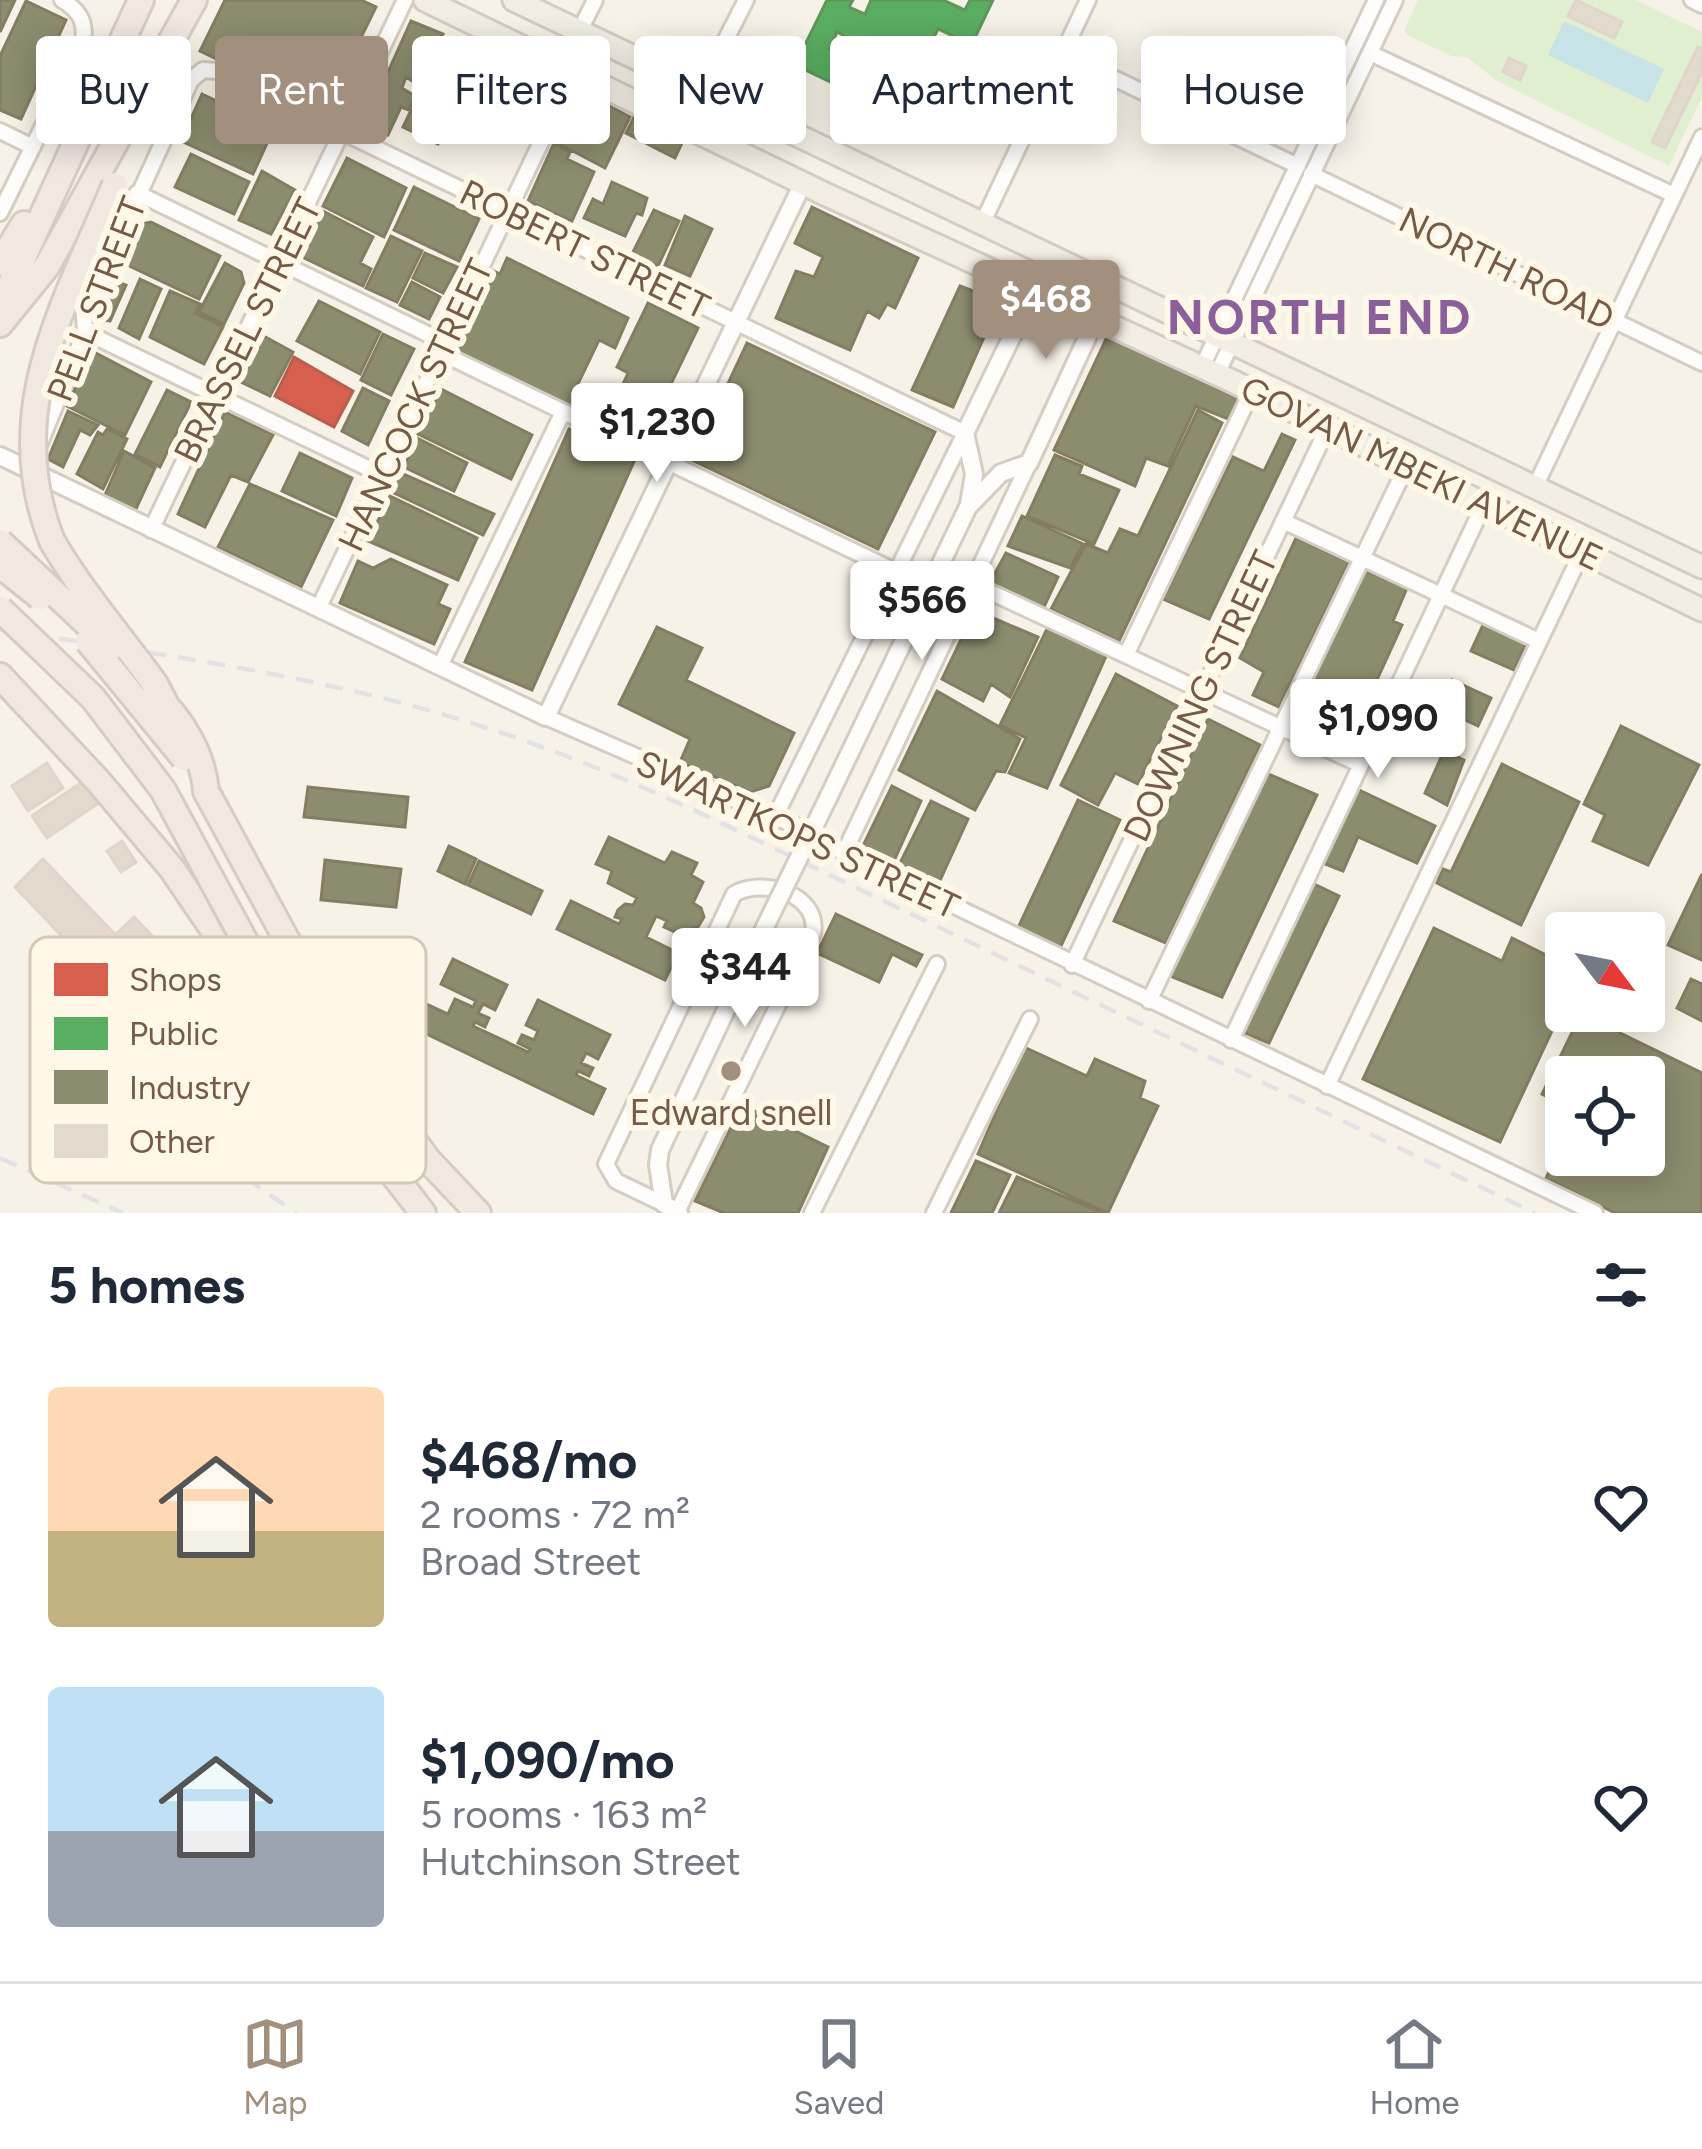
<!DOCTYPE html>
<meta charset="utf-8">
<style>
body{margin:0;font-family:Figtree,sans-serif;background:#f6f6f7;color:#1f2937;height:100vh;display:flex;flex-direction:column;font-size:45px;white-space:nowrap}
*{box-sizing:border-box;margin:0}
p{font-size:39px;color:#747a83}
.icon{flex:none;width:66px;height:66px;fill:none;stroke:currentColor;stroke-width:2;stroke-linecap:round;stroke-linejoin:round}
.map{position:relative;height:1213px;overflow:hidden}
.details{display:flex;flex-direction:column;background:#fff;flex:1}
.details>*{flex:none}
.hud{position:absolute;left:36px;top:36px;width:1632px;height:108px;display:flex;gap:24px}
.needle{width:78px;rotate:122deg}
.controls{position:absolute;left:1545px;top:912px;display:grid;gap:24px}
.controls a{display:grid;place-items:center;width:120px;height:120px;border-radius:12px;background:#fff;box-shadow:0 6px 30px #0003;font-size:60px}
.price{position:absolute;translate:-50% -102px;padding:0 27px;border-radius:12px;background:#fff;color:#222;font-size:39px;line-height:78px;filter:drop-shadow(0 3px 6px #0008)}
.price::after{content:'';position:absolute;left:50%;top:72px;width:36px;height:27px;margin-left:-18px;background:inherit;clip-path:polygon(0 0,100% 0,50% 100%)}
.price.current{background:#a38f7e;color:#fff}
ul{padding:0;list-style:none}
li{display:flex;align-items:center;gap:36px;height:300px;padding:0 48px}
li span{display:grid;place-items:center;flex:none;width:336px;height:240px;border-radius:12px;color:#555}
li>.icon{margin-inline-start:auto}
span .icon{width:144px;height:144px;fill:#fffc;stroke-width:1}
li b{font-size:51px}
h2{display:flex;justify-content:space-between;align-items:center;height:144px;padding:0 48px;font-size:51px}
.pill{padding:0 42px;border-radius:12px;background:#fff;box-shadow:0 6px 30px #0003;font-size:42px;line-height:108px}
.pill.current{background:#a38f7e;color:#fff}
.menu{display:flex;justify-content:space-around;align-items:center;height:168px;border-top:3px solid #e0e1e3;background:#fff;font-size:33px;color:#747a83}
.menu a{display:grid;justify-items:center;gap:6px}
.menu .current{color:#a38f7e}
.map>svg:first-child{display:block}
.green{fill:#e0efd0}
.water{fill:#c7e3e8}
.shops{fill:#d6604d;stroke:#b95e4b;stroke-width:3}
.public{fill:#5aae61;stroke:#629559;stroke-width:3;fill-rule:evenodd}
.industry{fill:#8c8c6e;stroke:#857d62;stroke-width:3}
.building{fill:#e3dace;stroke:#e0d5c9;stroke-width:3}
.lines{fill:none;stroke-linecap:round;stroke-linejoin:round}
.minor-casing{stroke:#d6cdc2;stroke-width:20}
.tertiary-casing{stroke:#d6cdc2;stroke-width:22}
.primary-casing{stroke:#d6ccc3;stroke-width:27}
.motorway-casing{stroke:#d6ccc3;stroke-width:30}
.minor{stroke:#fefdfb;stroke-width:14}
.tertiary{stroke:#fefdfb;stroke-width:16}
.primary{stroke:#f2eee4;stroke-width:21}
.motorway{stroke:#f1e8e2;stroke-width:24}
.rail{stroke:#e4e1e4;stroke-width:4.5;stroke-dasharray:18 12;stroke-linecap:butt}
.tertiary-bridge-casing{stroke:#d6cdc2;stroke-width:22;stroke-linecap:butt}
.motorway-bridge-casing{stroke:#d6ccc3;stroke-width:30;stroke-linecap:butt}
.tertiary-bridge{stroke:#fefdfb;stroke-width:16}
.motorway-bridge{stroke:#f1e8e2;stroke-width:24}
.poi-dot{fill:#a38f7e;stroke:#fff7e8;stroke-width:4.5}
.labels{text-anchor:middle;stroke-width:12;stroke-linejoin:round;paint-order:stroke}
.street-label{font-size:36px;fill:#765a45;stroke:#fff7e8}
.poi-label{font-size:36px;fill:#765a45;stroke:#fff7e8}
.district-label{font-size:48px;font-weight:bold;letter-spacing:3px;fill:#8b609a;stroke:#fff7e8}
.key{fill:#fff7e8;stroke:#d6c8b7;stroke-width:3}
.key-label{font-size:33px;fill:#765a45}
</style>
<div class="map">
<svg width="1702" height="1213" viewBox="0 0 1702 1213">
<rect width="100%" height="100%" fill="#f7f2e7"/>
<path class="green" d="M1418,0h218l66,32v65l-33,69 -172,-85 -30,-24 -16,-1 -43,-21 -4,-4z"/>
<path class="water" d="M1564,21l100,48 -16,34 -100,-48z"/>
<path class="shops" d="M294,357l59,34 -19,36 -59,-31z"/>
<path class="public" d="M827,0h26l-4,7 16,7 6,-14h72l22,10 5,-10h23l-62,130 -136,-65zM938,29l15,7 -7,16 -16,-7zM837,32l15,8 -8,16 -15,-7zM918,71l15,7 -8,16 -15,-7z"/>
<path class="industry" d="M0,0h15l-15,32z
M225,0h136l15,7 -51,104 -125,-60z
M26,1l40,19 -45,99 -21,-9v-54z
M411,21l32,13 -26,50 -11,-7 -4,11 13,8 -6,14 -8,-3 -13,28 -23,-12z
M434,62l80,42 -11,29 -49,-23 -16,34 -35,-17z
M581,91l49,26 -25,51 -49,-26z
M202,94l72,34 -21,46 -72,-33z
M634,117l48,26 -7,15 -49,-25z
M554,143l16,9 -3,7 27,13 -22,49 -44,-20z
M191,154l58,28 -15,32 -59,-27z
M347,158l59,30 -22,49 -61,-31z
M262,171l33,19 -24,44 -32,-14z
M612,182l35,16 -5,17 -6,-2 -11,23 -41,-18 9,-19 10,5z
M414,187l65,32 -20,42 -65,-31z
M812,207l106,51 -23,50 -8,-4 -8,14 -12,-7 -17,39 -74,-32 20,-47 18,6 9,-20 -28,-14z
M321,210l52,27 -13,26 11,6 -8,17 -63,-30z
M654,210l25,11 -21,45 -26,-12z
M685,216l27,13 -22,47 -25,-11z
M151,222l69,34 -21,43 -76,-36 18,-39z
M391,236l31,15 -25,51 -31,-14z
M425,253l32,14 -14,26 -30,-15z
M507,258l121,60 -13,30 -16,-8 -24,50 17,9 -8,16 -129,-58 33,-89 12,6z
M225,263l16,9 3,11 -20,41 -25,-12z
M140,279l21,10 -22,50 -20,-11z
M112,280l14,5 -16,36 -11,-2 -1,-11z
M412,282l28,15 -11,22 -29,-14z
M960,286l40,15 -47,106 -41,-17z
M170,291l30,13 -5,9 28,14 -19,37 -54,-27z
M319,301l61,31 -20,42 -63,-33z
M648,303l50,25 -53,110 -38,-18 21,-47 -11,-6z
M260,334l33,18 -23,44 -33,-16z
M383,334l31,15 -23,46 -30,-15z
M1107,337l133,62 -9,21 -35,-14 -28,60 -22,-8 -11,28 -81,-36z
M747,343l188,89 -57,117 -186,-89z
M92,351l59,31 -26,53 -58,-29z
M363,388l26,13 -21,44 -26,-14z
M441,389l91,46 -21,44 -93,-45z
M167,390l24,12 -31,65 -25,-13z
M1198,410l24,13 -103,218 -68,-32 35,-65 22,9 12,-24 18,7z
M68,411l30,14 -8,10 -10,-5 -17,37 -15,-8z
M225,412l48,23 -25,47 -17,-7 -26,52 -27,-13z
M107,429l20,10 -24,50 -26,-15 21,-42 5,3z
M569,429l67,28 -104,233 -67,-28z
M1282,434l13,6 -86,179 -46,-20 70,-142 31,14z
M417,438l50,25 -13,28 -50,-24z
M124,451l31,17 -20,43 -30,-16z
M300,453l52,25 -16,38 -54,-25z
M1055,455l27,11 -3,8 40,16 -25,54 -67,-28z
M399,472l95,42 -11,21 -93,-44z
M250,484l83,36 -32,67 -83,-40z
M390,496l87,42 -19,42 -90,-39z
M1022,516l61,28 -13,24 -62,-22z
M1296,538l53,24 -70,145 -26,-12 11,-23 -24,-14z
M1006,553l52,24 -15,32 -54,-25z
M391,559l56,26 -9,19 12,5 -16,35 -94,-41 18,-42 15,7z
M1364,570l43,18 -14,33 9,4 -47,103 -55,-19z
M986,615l52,22 -28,60 -19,-13 -8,17 -41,-22 28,-58z
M1483,625l43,18 -12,27 -43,-19z
M657,627l45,21 -16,32 108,53 -25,53 -19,6 -70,-30 10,-23 -71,-35z
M1048,627l59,27 -60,134 -38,-15 17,-35 -26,-13z
M1116,674l61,32 -39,78 -23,-11 -17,32 -37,-20z
M1452,680l39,18 -13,28 -40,-19z
M937,691l83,48 -15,33 -9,-1 -21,39 -76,-40z
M1208,719l52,26 -94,198 -52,-22z
M1621,726l78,39 -51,100 -55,-24 12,-26 -21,-11z
M1444,751l20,9 -17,45 -22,-12z
M1502,764l77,38 -58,123 -84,-42 6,-14 8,3z
M1266,773l51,22 -95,202 -52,-21z
M892,786l29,15 -32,71 -31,-16z
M308,787l100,10 -3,30 -101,-10z
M1357,789l78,37 -18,37 -59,-26 -15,34 -23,-9z
M1078,800l42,20 -60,128 -43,-18z
M931,801l37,18 -31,68 -39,-20z
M609,837l56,26 7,-11 25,11 -6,12 12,7 -10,21 8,5 3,9 -6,10 -21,6 -13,-6 3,-6 -11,-5 -10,21 32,16 -13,27 -108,-51 14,-28 48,23 3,-5 -7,-2 3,-7 7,-6 8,1 4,-7 -29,-15 4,-12 -16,-7z
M449,846l27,13 -11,25 -27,-13z
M325,860l76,9 -5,38 -75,-7z
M479,861l63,30 -11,23 -63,-29z
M1702,874v86l-34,-15z
M1312,883l27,13 -70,147 -27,-11z
M836,914l86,41 -6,11 -24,-12 -13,28 -62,-29z
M1434,928l68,33 10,-23 38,19 3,-6 13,7v43l-66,141 -137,-63z
M453,959l54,26 -12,25 -12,-6 -5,9 11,5 -4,9 -10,-5 -2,4 55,26 2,-3 -12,-6 4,-8 12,5 4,-9 -12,-6 12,-25 72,35 -12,24 -12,-6 -5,10 12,5 -4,8 -11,-5 -2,4 29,14 -12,25 -183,-88 12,-24 26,12 7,-15 18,8 3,-6 -35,-17z
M1691,979l11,5v37l-25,-13z
M1581,1014l121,59v140h-87l-69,-35 20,-42v19h78v-78h-78v29l-24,-12z
M1024,1047l63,29 8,-17 50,22 -5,17 18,8 -50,107 -130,-59z
M742,1105l86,42 -30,66h-74l-29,-12z
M976,1161l34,14 -18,38h-41z
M1017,1177l86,36h-104z"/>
<path class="building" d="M1576,0l46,22 -8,16 -46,-22z
M1698,47l4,2v23l-37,76 -13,-6z
M1509,58l17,8 -6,14 -17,-8z
M47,763l16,25 -35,23 -16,-25z
M82,782l15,22 -50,34 -15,-22z
M122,841l14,21 -15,10 -14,-21z
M43,859l82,86 -29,27 -81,-85z
M134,917l29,30 -24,24 -20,-21 6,-5 -10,-10z"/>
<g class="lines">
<g class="minor-casing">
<path id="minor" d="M1692,0l10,5
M579,32l16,-32
M1370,53l304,142
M1063,54l235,112
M701,88l45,-88
M0,131l33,16
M1311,174l391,189
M137,193l309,150
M0,213l82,-166c5,-22 0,-35 -20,-47
M981,226l107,-226
M85,332l297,143
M441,353l454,218
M1202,367l174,-367
M1217,374l178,-374
M40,443l45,-111 -1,-17 107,-235 12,-10 13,1 749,362 -191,386
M1535,487l167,-350
M1283,521l256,120
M151,530l254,-530
M973,584l386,180
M318,609l257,-538
M1126,655l126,-264
M440,666l123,-254
M546,717l266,116 32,20 751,360
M844,853l185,-390
M1072,965l256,-538
M1149,1001l258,-536
M1231,1040l254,-538
M1327,1086l255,-534
M664,1204l-48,-23 -10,-17 128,-270c28,-17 86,0 79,39l-136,279
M812,1213l125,-249
M934,1213l96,-194"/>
</g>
<g class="tertiary-casing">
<path id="tertiary" d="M0,456l546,261 257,-534
M969,504l5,-30 -9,-41 86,-177
M829,796l139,-289 33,-34 28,-10 83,-179
M679,1213l-15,-9 -6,-39 2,-15 106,-225"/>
</g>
<g class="primary-casing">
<path id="primary" d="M425,0l402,195 405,186 470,229
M514,0l1188,567"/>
</g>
<g class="motorway-casing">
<path id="motorway" d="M0,263l24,-39
M0,308l141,-308
M0,324l47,-58 147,-266
M0,676l99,106 73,87 112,165 139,179
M206,791l136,251 86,118 50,53"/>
</g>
<use href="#minor" class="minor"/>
<use href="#tertiary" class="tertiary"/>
<use href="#primary" class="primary"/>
<use href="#motorway" class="motorway"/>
<path class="rail" d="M0,629c129,21 259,38 386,70 115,28 225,72 333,123l816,391
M48,1041l248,172
M0,1158l123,55"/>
<g class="tertiary-bridge-casing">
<path id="tertiary-bridge" d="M766,925l63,-129"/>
</g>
<g class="motorway-bridge-casing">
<path id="motorway-bridge" d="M115,185c-50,119 -115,226 -63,356 29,50 69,96 103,143l11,21
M0,542l112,105
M0,565l40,32
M0,609l93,89 70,92 149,275
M88,641l96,117
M155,695c27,24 48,60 51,96"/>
</g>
<use href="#tertiary-bridge" class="tertiary-bridge"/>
<use href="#motorway-bridge" class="motorway-bridge"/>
</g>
<circle class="poi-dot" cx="731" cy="1071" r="12"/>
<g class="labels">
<g class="street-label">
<text transform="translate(585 249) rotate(26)" y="13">ROBERT STREET</text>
<text transform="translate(1507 268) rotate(26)" y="13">NORTH ROAD</text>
<text transform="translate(96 299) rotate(-69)" y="13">PELL STREET</text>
<text transform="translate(247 330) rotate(-64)" y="13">BRASSEL STREET</text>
<text transform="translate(415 405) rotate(-65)" y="13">HANCOCK STREET</text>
<text transform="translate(1422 473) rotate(26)" y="13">GOVAN MBEKI AVENUE</text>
<text transform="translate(1200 696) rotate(-65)" y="13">DOWNING STREET</text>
<text transform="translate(798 834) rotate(25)" y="13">SWARTKOPS STREET</text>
</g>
<g class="poi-label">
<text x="731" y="1125">Edward snell</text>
</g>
<g class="district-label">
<text x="1320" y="334">NORTH END</text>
</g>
</g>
<rect x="30" y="937" width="396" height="246" rx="18" class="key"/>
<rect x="54" y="963" width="54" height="33" fill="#d6604d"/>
<rect x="54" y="1017" width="54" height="33" fill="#5aae61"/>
<rect x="54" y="1070" width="54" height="34" fill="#8c8c6e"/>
<rect x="54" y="1124" width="54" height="34" fill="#e3dace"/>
<g class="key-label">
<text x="129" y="991">Shops</text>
<text x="129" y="1045">Public</text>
<text x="129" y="1099">Industry</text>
<text x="129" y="1153">Other</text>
</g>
</svg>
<div class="controls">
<a><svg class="needle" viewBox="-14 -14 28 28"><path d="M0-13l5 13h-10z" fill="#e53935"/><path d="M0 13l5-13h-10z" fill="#747a83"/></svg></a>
<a><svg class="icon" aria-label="locate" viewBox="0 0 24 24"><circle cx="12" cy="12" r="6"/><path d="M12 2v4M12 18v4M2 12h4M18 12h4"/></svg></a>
</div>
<b class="price current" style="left:1046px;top:362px">$468</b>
<b class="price" style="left:657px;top:485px">$1,230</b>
<b class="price" style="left:922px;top:663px">$566</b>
<b class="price" style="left:1378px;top:781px">$1,090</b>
<b class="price" style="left:745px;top:1030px">$344</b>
<div class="hud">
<a class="pill">Buy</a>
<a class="pill current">Rent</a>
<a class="pill">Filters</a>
<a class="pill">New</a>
<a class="pill">Apartment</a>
<a class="pill">House</a>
</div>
</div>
<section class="details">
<h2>5 homes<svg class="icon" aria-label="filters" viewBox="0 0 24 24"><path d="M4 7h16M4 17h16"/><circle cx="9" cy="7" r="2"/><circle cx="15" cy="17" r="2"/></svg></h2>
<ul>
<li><span style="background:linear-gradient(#ffd9b3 60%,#c2b280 0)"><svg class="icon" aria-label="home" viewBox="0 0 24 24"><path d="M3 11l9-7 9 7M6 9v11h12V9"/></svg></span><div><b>$468/mo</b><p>2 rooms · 72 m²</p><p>Broad Street</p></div><svg class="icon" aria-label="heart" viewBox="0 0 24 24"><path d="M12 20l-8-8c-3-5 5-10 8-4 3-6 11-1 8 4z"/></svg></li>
<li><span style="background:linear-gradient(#bfe0f5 60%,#9aa5b1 0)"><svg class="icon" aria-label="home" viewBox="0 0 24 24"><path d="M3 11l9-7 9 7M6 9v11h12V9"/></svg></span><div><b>$1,090/mo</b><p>5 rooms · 163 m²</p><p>Hutchinson Street</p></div><svg class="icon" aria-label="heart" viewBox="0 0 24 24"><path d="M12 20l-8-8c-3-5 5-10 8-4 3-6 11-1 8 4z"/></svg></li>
</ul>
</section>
<nav class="menu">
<a class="current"><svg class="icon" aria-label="map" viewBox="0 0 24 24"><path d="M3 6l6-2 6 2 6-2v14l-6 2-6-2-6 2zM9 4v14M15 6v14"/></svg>Map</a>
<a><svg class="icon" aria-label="saved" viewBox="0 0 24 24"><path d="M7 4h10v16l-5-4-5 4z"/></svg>Saved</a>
<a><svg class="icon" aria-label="home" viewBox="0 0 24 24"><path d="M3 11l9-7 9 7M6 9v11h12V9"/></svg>Home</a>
</nav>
